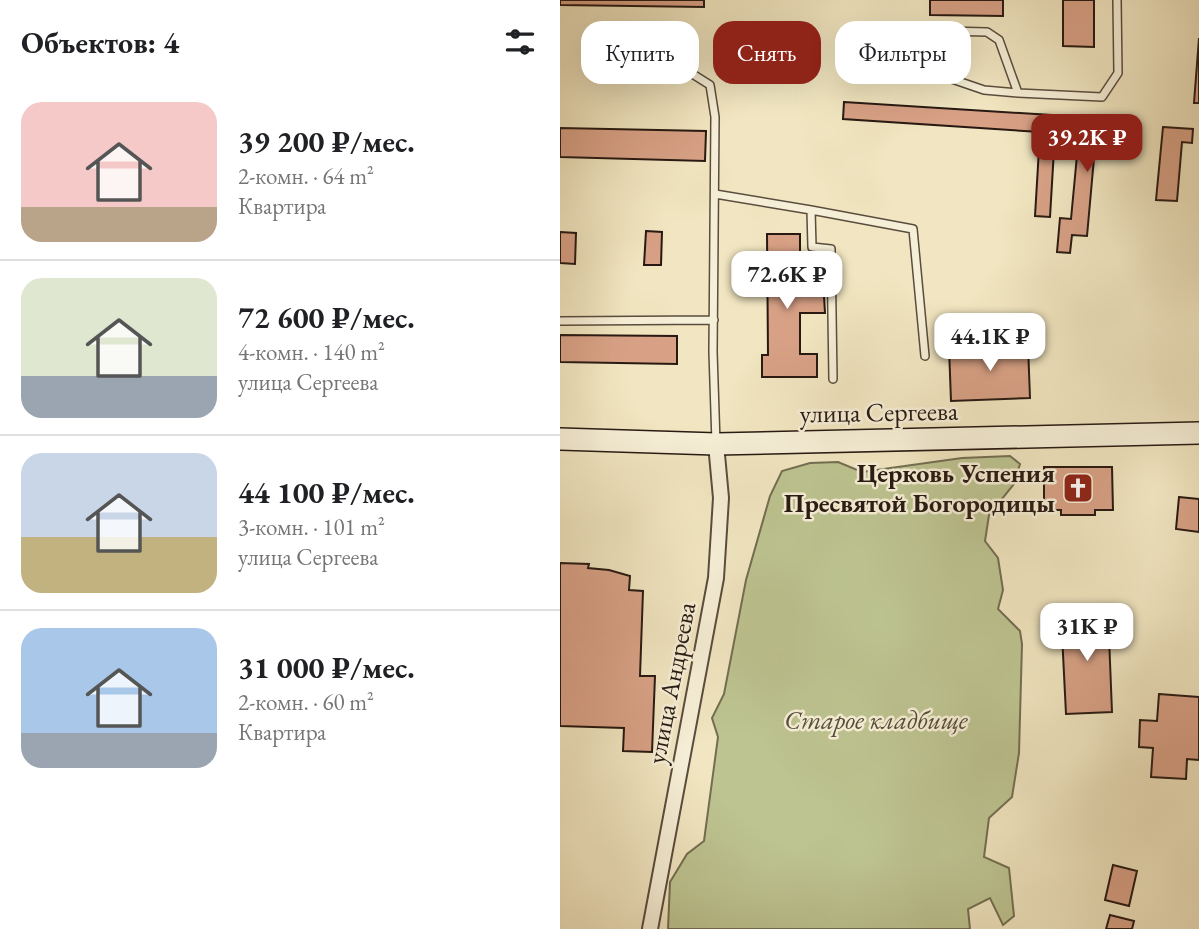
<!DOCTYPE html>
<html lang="ru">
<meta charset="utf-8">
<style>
body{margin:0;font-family:"EB Garamond",serif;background:#f2f2f2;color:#202124;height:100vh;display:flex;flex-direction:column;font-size:26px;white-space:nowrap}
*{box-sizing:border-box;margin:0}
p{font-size:23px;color:#757577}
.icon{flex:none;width:38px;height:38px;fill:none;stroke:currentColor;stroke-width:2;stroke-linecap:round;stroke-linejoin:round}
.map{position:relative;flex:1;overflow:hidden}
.drawer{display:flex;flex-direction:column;background:#fff;width:560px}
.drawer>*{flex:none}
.guide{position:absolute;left:21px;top:21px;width:513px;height:63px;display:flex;gap:14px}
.price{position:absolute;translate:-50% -60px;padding:0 16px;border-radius:14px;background:#fff;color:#222;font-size:23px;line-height:46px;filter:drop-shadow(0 2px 4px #0008)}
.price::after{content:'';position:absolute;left:50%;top:42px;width:21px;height:16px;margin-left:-10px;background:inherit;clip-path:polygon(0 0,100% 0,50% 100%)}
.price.selected{background:#8f2418;color:#fff}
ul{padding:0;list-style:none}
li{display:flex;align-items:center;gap:21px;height:175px;padding:0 21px}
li+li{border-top:2px solid #e0e0e0}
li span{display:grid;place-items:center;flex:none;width:196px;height:140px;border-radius:21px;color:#555}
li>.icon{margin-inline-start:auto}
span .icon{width:84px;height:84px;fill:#fffc;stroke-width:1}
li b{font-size:30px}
h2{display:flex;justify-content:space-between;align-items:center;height:84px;padding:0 21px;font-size:30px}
.pill{padding:0 24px;border-radius:21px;background:#fff;box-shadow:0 7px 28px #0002;font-size:24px;line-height:63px}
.pill.selected{background:#8f2418;color:#fff}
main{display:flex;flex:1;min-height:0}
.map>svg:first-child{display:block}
.green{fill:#bdc491;stroke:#726e52;stroke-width:2}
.building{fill:#d8a186;stroke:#271912;stroke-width:2}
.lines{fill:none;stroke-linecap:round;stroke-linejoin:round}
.lane-casing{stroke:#5a4c3e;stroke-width:10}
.street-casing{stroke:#5a4c3e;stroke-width:18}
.secondary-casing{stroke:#271912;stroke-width:24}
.lane{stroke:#f6efd7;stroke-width:7}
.street{stroke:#f6efd7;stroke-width:14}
.secondary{stroke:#f6efd7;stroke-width:21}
.labels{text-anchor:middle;stroke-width:5;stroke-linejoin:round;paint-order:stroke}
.street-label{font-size:26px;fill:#271912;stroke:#f6efd7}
.poi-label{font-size:26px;font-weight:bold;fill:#271912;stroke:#f6efd7;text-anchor:end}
.park-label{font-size:26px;font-style:italic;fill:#544c38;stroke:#f6efd7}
</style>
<main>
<section class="drawer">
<h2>Объектов: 4<svg class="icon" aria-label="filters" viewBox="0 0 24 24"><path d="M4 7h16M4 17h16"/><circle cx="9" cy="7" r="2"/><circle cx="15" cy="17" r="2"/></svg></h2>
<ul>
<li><span style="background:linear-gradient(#f6c9c9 75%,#b9a48a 0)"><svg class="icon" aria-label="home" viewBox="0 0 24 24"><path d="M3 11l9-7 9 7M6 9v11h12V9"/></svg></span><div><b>39 200 ₽/мес.</b><p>2-комн. · 64 m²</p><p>Квартира</p></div></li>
<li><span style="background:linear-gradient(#dfe7d0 70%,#9aa5b1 0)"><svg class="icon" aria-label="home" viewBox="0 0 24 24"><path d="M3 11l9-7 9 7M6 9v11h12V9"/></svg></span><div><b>72 600 ₽/мес.</b><p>4-комн. · 140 m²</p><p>улица Сергеева</p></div></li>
<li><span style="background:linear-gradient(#c9d6e8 60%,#c2b280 0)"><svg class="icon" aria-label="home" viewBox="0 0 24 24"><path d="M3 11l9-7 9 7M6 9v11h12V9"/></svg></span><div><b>44 100 ₽/мес.</b><p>3-комн. · 101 m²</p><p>улица Сергеева</p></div></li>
<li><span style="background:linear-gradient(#a9c7e8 75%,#9aa5b1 0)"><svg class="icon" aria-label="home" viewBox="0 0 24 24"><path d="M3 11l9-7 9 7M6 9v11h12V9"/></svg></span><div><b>31 000 ₽/мес.</b><p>2-комн. · 60 m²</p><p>Квартира</p></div></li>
</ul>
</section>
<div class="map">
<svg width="639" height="929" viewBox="0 0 639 929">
<rect width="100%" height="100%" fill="#f1e6c1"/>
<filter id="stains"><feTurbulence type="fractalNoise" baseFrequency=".00286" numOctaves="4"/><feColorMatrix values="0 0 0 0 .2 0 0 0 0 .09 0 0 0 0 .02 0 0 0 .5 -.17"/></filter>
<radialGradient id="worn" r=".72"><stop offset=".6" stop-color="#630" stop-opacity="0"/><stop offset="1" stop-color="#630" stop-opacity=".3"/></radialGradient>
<path class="green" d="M450,456l10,8 -6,20 -25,31 -4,26 13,17 5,32 -5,19 22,22 2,13 -3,109 -7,44 -23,21 -5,39 25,11 5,48 -11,9 -13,-27 -22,11 2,20h-302l2,-47 17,-28 17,-13 14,-104 -6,-19 12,-24 22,-114 24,-84 12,-25 28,-8 28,-1 24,10 100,-14z"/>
<path class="building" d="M0,0h144v7l-144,-2z
M370,0h73v16l-73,-1z
M503,0h31v47l-31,-1z
M330,34h27v28h-28z
M639,38v65h-5z
M284,102l223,14 -1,17h-11l-5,84 -15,-1 5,-84 -197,-13z
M513,117l62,6 -2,16 -37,-3 -9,100 -15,-1 -2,18 -13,-1 3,-34 11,1 8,-85 -7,-1z
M603,127l30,2 -1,14 -10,-1 -5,59 -21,-1z
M0,128l146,3 -1,30 -145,-4z
M86,231l16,1 -1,33h-17z
M0,232l16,1 -1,31 -15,-1z
M207,234h33v62h24l1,17h-25v41h17v23h-55v-22h6z
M0,335l117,1v28l-117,-2z
M468,345l2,53 -79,3 -2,-53z
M484,467h68l1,43h-18v5h-34v-5h-17z
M619,497l20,2v33l-23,-3z
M0,563l29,1 -1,4 21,2 21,6 -1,14 14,1 -3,85h15l-3,76 -29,-1 1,-23 -64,-2z
M548,612l4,100 -46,2 -5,-100z
M599,694l40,3v63l-12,-1 -1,20 -35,-2 2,-29 -14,-1 1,-27 17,1z
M553,865l24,6 -8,35 -24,-6z
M550,915l24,6 -2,8h-26z"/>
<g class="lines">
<g class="lane-casing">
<path id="lane" d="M386,31l41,1 12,8 19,53 84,4 16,-24 -1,-73
M107,58l43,27 5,32 -2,235 3,91
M319,74l67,3 38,13 34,3
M155,194l96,16 102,19 12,127
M251,210l1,37 19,2 2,130
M0,321l154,-1"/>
</g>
<g class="street-casing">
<path id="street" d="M90,929l66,-351 5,-80 -5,-54"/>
</g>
<g class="secondary-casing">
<path id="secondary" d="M0,439l156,5 483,-11"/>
</g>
<use href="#lane" class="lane"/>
<use href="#street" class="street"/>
<use href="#secondary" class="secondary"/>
</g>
<defs>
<g id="church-square" transform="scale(1.575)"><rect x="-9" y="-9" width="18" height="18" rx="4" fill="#8f2418" stroke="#f6efd7"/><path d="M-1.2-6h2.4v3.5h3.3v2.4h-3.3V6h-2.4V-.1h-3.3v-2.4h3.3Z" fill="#fff"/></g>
</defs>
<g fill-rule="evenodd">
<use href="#church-square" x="518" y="488"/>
</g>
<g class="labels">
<g class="street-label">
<text transform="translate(319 412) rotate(-1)" y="9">улица Сергеева</text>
<text transform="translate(111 683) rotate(-79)" y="9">улица Андреева</text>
</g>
<g class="poi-label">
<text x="495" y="482">Церковь Успения<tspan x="495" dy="30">Пресвятой Богородицы</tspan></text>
</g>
<g class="park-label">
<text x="316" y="729">Старое кладбище</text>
</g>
</g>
<rect width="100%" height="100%" filter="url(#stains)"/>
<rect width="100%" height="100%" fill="url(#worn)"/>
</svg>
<b class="price selected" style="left:527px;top:174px">39.2K ₽</b>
<b class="price" style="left:227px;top:311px">72.6K ₽</b>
<b class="price" style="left:430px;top:373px">44.1K ₽</b>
<b class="price" style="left:527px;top:663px">31K ₽</b>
<div class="guide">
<a class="pill">Купить</a>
<a class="pill selected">Снять</a>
<a class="pill">Фильтры</a>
</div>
</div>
</main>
